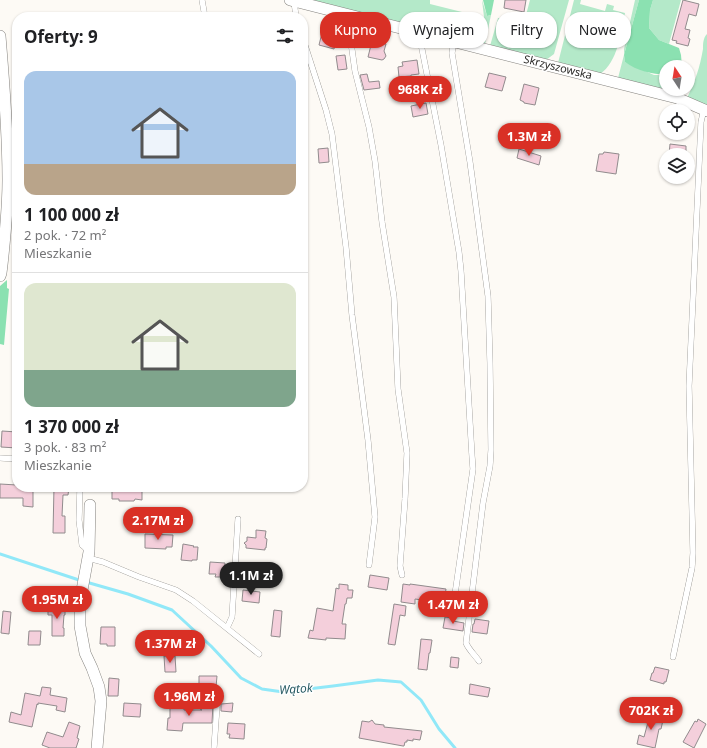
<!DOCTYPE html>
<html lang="pl">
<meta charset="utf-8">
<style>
body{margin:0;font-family:"Noto Sans",sans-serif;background:#f2f2f2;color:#202124;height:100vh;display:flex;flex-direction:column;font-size:15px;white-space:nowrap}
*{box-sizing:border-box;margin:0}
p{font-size:13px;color:#757577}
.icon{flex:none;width:22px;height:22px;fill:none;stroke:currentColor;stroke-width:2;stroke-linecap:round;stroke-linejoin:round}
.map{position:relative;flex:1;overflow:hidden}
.side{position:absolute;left:12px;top:12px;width:296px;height:480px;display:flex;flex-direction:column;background:#fff;border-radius:16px;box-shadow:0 1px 3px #0004}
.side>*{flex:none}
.guide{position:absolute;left:320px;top:12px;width:327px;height:36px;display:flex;gap:8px}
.needle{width:26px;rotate:348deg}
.fabs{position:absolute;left:659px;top:60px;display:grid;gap:8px}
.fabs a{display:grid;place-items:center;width:36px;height:36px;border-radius:50%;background:#fff;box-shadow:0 1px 3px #0004;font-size:20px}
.price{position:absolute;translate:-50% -34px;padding:0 9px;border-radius:14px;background:#d93025;color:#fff;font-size:13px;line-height:26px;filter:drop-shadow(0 1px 2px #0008)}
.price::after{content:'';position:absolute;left:50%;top:24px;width:12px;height:9px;margin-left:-6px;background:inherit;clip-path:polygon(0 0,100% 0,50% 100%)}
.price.active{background:#222;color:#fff}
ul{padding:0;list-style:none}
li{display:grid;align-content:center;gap:8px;height:212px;padding:0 12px}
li+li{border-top:1px solid #e0e0e0}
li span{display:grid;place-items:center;height:124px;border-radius:12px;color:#555}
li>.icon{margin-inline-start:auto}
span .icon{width:72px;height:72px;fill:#fffc;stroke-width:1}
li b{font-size:17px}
h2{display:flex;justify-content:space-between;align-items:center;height:48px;padding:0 12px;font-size:17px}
.tag{padding:0 14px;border-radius:16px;background:#fff;box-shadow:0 1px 3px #0004;font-size:14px;line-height:36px}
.tag.active{background:#d93025;color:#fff}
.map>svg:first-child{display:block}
.green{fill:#b4e9c9}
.forest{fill:#8be1b1}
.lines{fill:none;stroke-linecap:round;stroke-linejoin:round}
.stream{stroke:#91e8f8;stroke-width:3}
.building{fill:#f4cfdb;stroke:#918b8d}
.lane-casing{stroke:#84827e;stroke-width:6}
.street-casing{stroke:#84827e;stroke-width:12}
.lane{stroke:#fff;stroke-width:5.5}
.street{stroke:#fff;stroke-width:11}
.labels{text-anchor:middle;stroke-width:3;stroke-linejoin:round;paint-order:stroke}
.street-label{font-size:11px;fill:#292826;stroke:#fff}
.water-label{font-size:12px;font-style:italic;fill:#2a5c65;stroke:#fff}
</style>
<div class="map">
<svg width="707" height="748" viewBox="0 0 707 748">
<rect width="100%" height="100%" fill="#fdfaf5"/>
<path class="green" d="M307,0h123v4l48,12 -6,25z
M482,0l5,16 4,-1 -6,29 -6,-1 5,-26z
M530,0h39l-15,54 -8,6 -56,-14 8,-28h7l38,9 2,-7 -19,-5z
M574,0h7l-1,4 25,7 2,-7 7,2 -1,4 12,3c-4,19 -7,49 -25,61l-42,-11z
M635,0h4l-15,55 1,7 29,13h12v14h11l-2,3 -57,-14 6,-23v-6z
M653,0h28l-12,44 -10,-4 -10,-12 1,-18z
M707,34v74l-20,-10c8,-16 13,-31 16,-49 0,-5 0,-11 4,-15z"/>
<path class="forest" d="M483,0h11l-3,15 -4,1z
M639,0h14l-3,10 -1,18 10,12 20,8 2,7 1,12h-16v8c-14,-1 -29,-4 -41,-13l-1,-7z
M7,280v8l2,1 -5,56 -4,-1v-58z"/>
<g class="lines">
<path class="stream" d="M0,554l79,26 49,14 44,16 39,36 30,32 21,11 21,3 50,-6 45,-6 23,2 20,18 18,29 16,19"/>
</g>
<path class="building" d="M505,0h21l-2,12 -20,-4z
M683,0l16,4 -3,12 -7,-2 -4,15 5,1 -2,8 2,1 -2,7 -12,-3 1,-2 -5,-1z
M323,29l15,3 -4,17 -15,-4z
M372,41l14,3 -2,7 2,5 -2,3 -2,1 -14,-3z
M345,55l2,14 -9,1 -2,-14z
M417,60l2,14 -8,1v1l-12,1 -1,-10 5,-1 -1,-4z
M489,73l17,4 -4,14 -17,-4z
M367,74l2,8 10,-1 1,7 -16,2 -4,-15z
M524,84l15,4 -4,17 -11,-2v-1l-4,-2z
M426,103l2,11 -15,3 -2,-11z
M670,144l16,2v9h-17z
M328,148l1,14 -10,1 -1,-14z
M519,149l22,7 -2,9 -22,-7z
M604,152l15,2 -3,20 -20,-3 3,-17h4z
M2,431l15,1v16l-16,-1z
M0,484l17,1v2h16v20l-10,-1v-8h-23z
M54,487h15l-1,8h-5l-1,21h3v17h-12z
M112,487h30v13l-7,-1 -1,2h-15v-2h-7z
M256,530l10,1 -1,7 2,1 -1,9h-1v2l-19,-2v-3l-2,-2 3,-2v-4l9,1z
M145,534l28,1 -1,12h-6v2l-21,-1z
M183,544l11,2 -1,1h5l-1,13h-5v1l-11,-1z
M210,562l15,1 -1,14h-9l1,-3h-7z
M370,575l19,3 -2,12 -19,-3z
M339,584l9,1v5h5l-1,8h-5l-1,6h-1l-3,20h4l-1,15 -19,-1v2l-18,-2 2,-8 3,1 4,-23 16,3 3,-23 3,1z
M403,584l7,1v-1l36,5 -2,14 -29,-4v5l-14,-2z
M243,590l17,2 -1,11 -17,-2z
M394,604l12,2 -1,10 -5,-1 -5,30 -7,-1z
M48,606h17v9h-1l-1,13h1v8h-12v-21h-4z
M274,610l8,1 -2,26 -9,-1z
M3,611l8,1 -2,22 -8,-1z
M445,617l8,1v3l11,2 -1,8 -20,-3z
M475,619l14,2 -2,13 -15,-2 1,-8h1z
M101,627h14v19h-8v-2h-7z
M29,631h12l-1,14h-12z
M421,639l11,1 -2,13h-1l-2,17 -9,-1z
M164,656h11l1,16h-11z
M451,657l8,1 -1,10 -8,-1z
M655,667l14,3 -3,12h-2v2l-14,-4 2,-7h1z
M199,676h18l-1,11h-17z
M109,678l10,1 -1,17h-10z
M470,684l20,4 -2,9 -19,-3z
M42,687l9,1 -1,7 17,3 -2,14 -9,-2 1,-4 -19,-3v2l-1,-1 -5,23 -23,-5 2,-10 10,3 4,-22 15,3z
M124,703l17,1 -1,13 -17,-1z
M233,703l-1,9 -11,-1v-7z
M200,704h13l-1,19h-29l-1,8 -15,-1 1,-12h2v-11l14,1v2h18l-2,-1z
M651,711l8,2 -2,6 6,1 -2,9h-2l-4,19 -18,-4 2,-9 5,2z
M698,719l8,5 -12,24 -11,-6 12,-21 2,1z
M372,720l3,4 9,1v2l38,4 -2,9 -7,-1v2l-6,-1v2h-2l-1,4h-1l-44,-8 3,-17 7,1z
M69,722l11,4 -3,12 2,1 -3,9h-26l-8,-3 5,-13 16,5z
M228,723l17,1 -1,15 -15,-1 1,-4h-3z"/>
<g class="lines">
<g class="lane-casing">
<path id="lane" d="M202,0l3,17
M294,1l2,16
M347,14l8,57 14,56 6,34 7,61 12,75 4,92 9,64 -2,46 -5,67 2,9
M421,33l-1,6 21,106 18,107 2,19 11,185 1,13 -20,139
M303,39l23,71 6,24 14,113 6,68 16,125 7,77 -6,48
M454,41l-2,12 18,109 18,134 2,67 1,87 -1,16 -7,37 -17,140c3,7 8,11 13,18
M0,458l17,1
M80,487l-1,33 3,25 7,6
M88,558l15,4 36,15 37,13 17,11 66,53
M227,628l5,-11 6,-98
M673,657l19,-89 1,-15 -4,-167 12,-264 3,-13
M214,748l4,-56"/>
</g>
<g class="street-casing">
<path id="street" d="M290,0l387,98 30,13
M0,36c4,47 8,96 8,144 0,28 -3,57 -6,85l-1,8 -1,3
M90,505l-1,47 -9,49v25l5,27 7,15 7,19 2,14 -4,47"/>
</g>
<use href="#lane" class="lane"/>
<use href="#street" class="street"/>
</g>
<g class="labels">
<g class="street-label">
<text transform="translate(558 67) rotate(14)" y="4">Skrzyszowska</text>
</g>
<g class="water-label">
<text transform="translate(296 689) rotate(-4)" y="4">Wątok</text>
</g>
</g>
</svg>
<div class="fabs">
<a><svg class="needle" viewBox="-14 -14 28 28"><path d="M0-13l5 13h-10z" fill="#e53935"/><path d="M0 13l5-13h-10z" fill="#757577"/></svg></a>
<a><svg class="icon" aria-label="locate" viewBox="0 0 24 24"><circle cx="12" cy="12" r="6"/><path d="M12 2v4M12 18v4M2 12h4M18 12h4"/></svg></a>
<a><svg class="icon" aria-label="layers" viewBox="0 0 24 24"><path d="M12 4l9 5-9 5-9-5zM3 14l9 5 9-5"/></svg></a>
</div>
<b class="price" style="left:420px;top:110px">968K zł</b>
<b class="price" style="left:529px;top:157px">1.3M zł</b>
<b class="price" style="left:158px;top:541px">2.17M zł</b>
<b class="price active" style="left:251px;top:596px">1.1M zł</b>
<b class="price" style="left:57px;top:620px">1.95M zł</b>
<b class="price" style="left:453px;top:625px">1.47M zł</b>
<b class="price" style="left:170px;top:664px">1.37M zł</b>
<b class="price" style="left:189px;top:717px">1.96M zł</b>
<b class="price" style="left:651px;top:731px">702K zł</b>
<div class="guide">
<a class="tag active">Kupno</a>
<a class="tag">Wynajem</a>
<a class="tag">Filtry</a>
<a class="tag">Nowe</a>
</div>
<section class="side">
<h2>Oferty: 9<svg class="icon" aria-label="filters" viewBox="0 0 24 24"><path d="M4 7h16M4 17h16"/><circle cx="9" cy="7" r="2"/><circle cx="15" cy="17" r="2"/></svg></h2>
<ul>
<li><span style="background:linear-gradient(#a9c7e8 75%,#b9a48a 0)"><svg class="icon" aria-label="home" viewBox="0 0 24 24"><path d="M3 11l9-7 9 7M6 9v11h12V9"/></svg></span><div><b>1 100 000 zł</b><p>2 pok. · 72 m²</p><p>Mieszkanie</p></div></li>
<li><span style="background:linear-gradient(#dfe7d0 70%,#7fa58c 0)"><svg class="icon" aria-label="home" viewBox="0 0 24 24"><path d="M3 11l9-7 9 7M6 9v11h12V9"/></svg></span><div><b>1 370 000 zł</b><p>3 pok. · 83 m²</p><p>Mieszkanie</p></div></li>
</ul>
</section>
</div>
